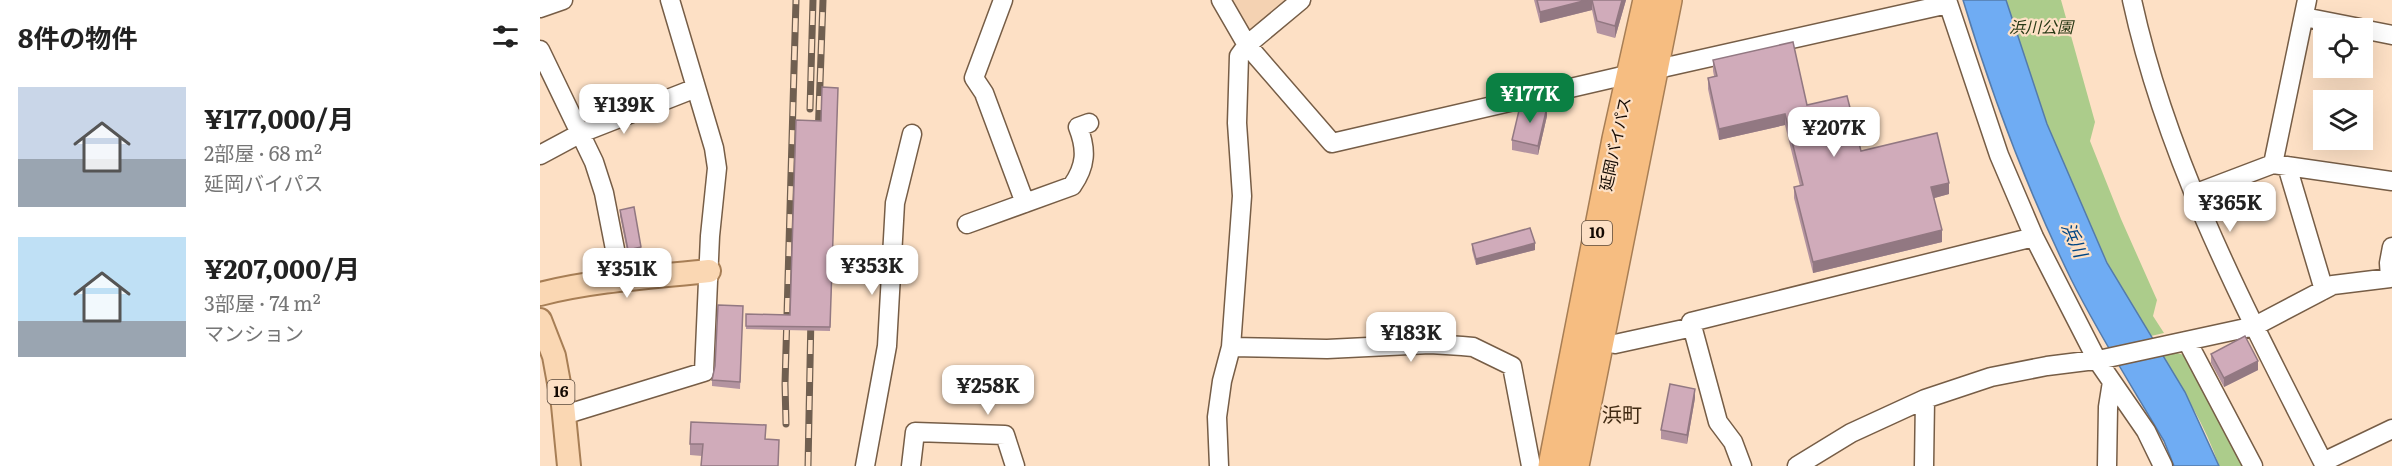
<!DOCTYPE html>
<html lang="ja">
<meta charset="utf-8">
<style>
body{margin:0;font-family:Literata,"Noto Sans JP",serif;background:#f6f6f6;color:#222;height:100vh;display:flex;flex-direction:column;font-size:22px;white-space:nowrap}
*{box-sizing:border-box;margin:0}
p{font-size:20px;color:#767676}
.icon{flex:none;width:33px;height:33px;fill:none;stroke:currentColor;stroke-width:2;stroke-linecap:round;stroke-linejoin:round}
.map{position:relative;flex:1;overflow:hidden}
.panel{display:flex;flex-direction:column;background:#fff;width:540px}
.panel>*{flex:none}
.buttons{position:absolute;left:1773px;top:18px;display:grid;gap:12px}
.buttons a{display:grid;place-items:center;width:60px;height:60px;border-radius:0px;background:#fff;box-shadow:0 6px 24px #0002;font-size:30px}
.price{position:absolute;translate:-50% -51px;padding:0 14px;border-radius:12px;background:#fff;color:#222;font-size:20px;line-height:39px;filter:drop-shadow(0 2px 3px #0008)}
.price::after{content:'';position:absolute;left:50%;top:36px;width:18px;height:14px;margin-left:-9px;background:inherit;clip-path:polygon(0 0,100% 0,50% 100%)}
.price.current{background:#0b8043;color:#fff}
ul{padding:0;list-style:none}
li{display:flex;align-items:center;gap:18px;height:150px;padding:0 18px}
li span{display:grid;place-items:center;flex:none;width:168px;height:120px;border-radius:0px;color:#555}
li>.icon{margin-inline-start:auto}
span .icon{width:72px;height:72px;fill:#fffc;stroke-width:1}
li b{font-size:26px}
h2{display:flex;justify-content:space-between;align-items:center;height:72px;padding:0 18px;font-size:26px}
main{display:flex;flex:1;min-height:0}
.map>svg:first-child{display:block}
.built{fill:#f4d2b2}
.green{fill:#accc8b}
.water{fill:#6facf3;stroke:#547bab;stroke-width:1.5}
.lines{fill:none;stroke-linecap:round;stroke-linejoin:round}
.minor-casing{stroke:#765d46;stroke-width:21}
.major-casing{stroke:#a77e55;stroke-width:26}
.highway-casing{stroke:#a77e55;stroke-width:30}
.minor{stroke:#fff;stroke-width:18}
.major{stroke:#fad7b3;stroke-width:22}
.highway{stroke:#f6bd81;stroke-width:27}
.rail-casing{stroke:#705f50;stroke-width:7}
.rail{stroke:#fde0c5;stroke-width:4.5;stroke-dasharray:14;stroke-linecap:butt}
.wall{fill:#b393a0}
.shaded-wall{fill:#927882}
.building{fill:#d0abba;stroke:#927882;stroke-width:1.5}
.labels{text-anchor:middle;stroke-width:4.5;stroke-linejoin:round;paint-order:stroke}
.shield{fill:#fde0c5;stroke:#5a4a3d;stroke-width:1.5}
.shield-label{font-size:15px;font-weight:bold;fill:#140a03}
.park-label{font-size:16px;font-style:italic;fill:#293916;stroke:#fde0c5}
.street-label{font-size:16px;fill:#140a03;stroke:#fde0c5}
.water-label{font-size:18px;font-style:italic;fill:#004583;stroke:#fde0c5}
.quarter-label{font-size:20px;fill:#402a13;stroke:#fde0c5}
</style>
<main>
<section class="panel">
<h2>8件の物件<svg class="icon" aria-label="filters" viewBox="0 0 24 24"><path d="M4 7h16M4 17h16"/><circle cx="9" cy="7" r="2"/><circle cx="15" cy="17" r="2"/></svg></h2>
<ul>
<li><span style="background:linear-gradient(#c9d6e8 60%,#9aa5b1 0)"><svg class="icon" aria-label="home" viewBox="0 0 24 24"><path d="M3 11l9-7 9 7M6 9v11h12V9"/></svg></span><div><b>¥177,000/月</b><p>2部屋 · 68 m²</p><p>延岡バイパス</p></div></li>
<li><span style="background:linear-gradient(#bfe0f5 70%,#9aa5b1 0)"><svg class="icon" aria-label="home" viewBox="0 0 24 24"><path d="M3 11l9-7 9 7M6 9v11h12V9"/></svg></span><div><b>¥207,000/月</b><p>3部屋 · 74 m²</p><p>マンション</p></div></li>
</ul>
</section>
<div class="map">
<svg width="1852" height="466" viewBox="0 0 1852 466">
<rect width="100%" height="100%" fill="#fde0c5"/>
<path class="built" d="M687,0h64l-43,36z"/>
<path class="green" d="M1465,0h56l34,122 -5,19 31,78 36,81 -4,16 11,17 -13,3c-28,-38 -48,-82 -68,-125 -31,-69 -56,-139 -78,-211z
M1633,352l15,4 58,110h-27c-13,-40 -36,-75 -57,-111z"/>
<path class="water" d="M1423,0h43l41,124 60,139 78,129 34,74h-45l-10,-25c-31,-53 -65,-106 -93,-162 -44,-90 -79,-183 -108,-279z"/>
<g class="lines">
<g class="minor-casing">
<path id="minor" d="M463,0l-29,78 10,15 41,110
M761,0l-54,45 85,98 299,-69
M1407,0l52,155 35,82 63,123 49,71 17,35
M1592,0c36,166 117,316 193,466
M0,8l23,-8
M1764,17l56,11
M1822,29l30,6
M0,50l54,112 10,31 17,87
M1113,70l295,-66
M0,155l41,-22 115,-45
M1733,164l34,-164
M1747,166l37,124
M1654,194l79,-30 119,17
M427,224l105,-38c14,-20 15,-36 6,-59l11,-4
M1059,341l16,3 78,-17
M1647,341l66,125
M691,347l96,2 103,-5 32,2 11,1 39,19 19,100
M24,415l140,-43 6,-136 7,-68 -3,-20 -44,-148
M1783,462l69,-33
M325,466l22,-120 8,-143 17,-69
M371,466l4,-34 90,3 10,31
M679,466l-2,-49 5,-36 9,-34 11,-151 -5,-73 2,-67 8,-11 -26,-45
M1202,466l-9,-24 -15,-20 -27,-100 343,-85
M1257,466l54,-33 74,-34 66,-22 56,-11 56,-7 152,-33 78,-41 57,-7 -1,-15 3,-16
M1384,466l1,-67
M1567,466l1,-59 4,-25"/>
</g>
<g class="major-casing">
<path id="major" d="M0,294c55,-14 112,-17 169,-23
M0,320l14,36 9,49 6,61"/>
</g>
<g class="highway-casing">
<path id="highway" d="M1012,466l64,-327 31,-139
M1035,466l93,-466"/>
</g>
<use href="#minor" class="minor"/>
<use href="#major" class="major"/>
<use href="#highway" class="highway"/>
<g class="rail-casing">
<path id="rail" d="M270,109l3,-109
M278,138l5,-138
M246,424l-1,-40 11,-384
M268,466l3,-151"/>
</g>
<use href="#rail" class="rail"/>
</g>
<path class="wall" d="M994,0h92l-11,38 -18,-5 -5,-23 -52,13z
M1173,60l94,45 54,46 88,43 -15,4 8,44 -129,31 -19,-75v-11l6,-1 -15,-61 -66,15 -11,-51v-11l6,-2 -1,-5z
M298,88l-8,243 -84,-2v-15l44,1 31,-194z
M1007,116l-9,39 -26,-5v-10z
M80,210l21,37v7l-13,2 -8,-40z
M932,244l63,6 -59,15 -4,-15z
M203,306l-3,83 -28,-3v-6l3,-14z
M1671,354l47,16 -34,17 -13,-24z
M1155,398l-8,46 -26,-5v-9z
M226,425l-64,31 -12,-1v-11z"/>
<path class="shaded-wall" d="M1047,0h5v10l-52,13v-11z
M1082,0h4l-11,38v-12z
M1007,107v9l-9,39v-9z
M1245,114v11l-66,15v-11z
M1409,183v11l-18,5v-12z
M1402,230v12l-129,31v-11z
M995,243v7l-59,15v-6z
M1718,361v9l-34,17v-9z
M1155,389v9l-8,46v-9z"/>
<path class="building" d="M997,0h50l-47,12z
M1052,0h30l-7,26 -18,-5z
M1253,42l14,63 40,-9 14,55 76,-18 12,50 -18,4 11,43 -129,32 -19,-75 9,-2 -18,-71 -66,15 -11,-51 9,-2 -4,-16z
M282,87l16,1 -8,239 -84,-1v-12l44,1 6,-195 25,1z
M981,102l26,5 -9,39 -26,-6z
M94,207l7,40 -13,3 -8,-40z
M990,228l5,15 -59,16 -4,-15z
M178,305l25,1 -3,76 -28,-2 3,-14z
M1705,336l13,25 -34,17 -13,-24z
M1130,384l25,5 -8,46 -26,-5z
M151,422l75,3 -1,14 14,1 -1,26h-77l2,-22h-13z"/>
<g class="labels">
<g class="shield">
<rect x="1042" y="221" width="30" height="24" rx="4.5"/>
<rect x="7.5" y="380" width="27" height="24" rx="4.5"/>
</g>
<g class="shield-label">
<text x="1057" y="238">10</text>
<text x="21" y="397">16</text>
</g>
<g class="park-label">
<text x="1501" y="33">浜川公園</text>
</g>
<g class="street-label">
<text transform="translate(1075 144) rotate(-78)" y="6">延岡バイパス</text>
</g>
<g class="water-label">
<text transform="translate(1534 240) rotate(66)" y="6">浜川</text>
</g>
<g class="quarter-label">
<text x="1082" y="422">浜町</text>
</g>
</g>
</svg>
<div class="buttons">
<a><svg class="icon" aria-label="locate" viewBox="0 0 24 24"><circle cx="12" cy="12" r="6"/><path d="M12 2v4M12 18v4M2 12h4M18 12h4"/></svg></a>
<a><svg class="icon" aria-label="layers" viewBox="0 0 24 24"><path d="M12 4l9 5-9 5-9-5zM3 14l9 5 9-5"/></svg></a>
</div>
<b class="price current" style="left:990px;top:124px">¥177K</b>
<b class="price" style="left:84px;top:135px">¥139K</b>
<b class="price" style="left:1294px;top:158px">¥207K</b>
<b class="price" style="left:1690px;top:233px">¥365K</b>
<b class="price" style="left:332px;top:296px">¥353K</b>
<b class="price" style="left:87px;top:299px">¥351K</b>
<b class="price" style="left:871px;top:363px">¥183K</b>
<b class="price" style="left:448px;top:416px">¥258K</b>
</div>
</main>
